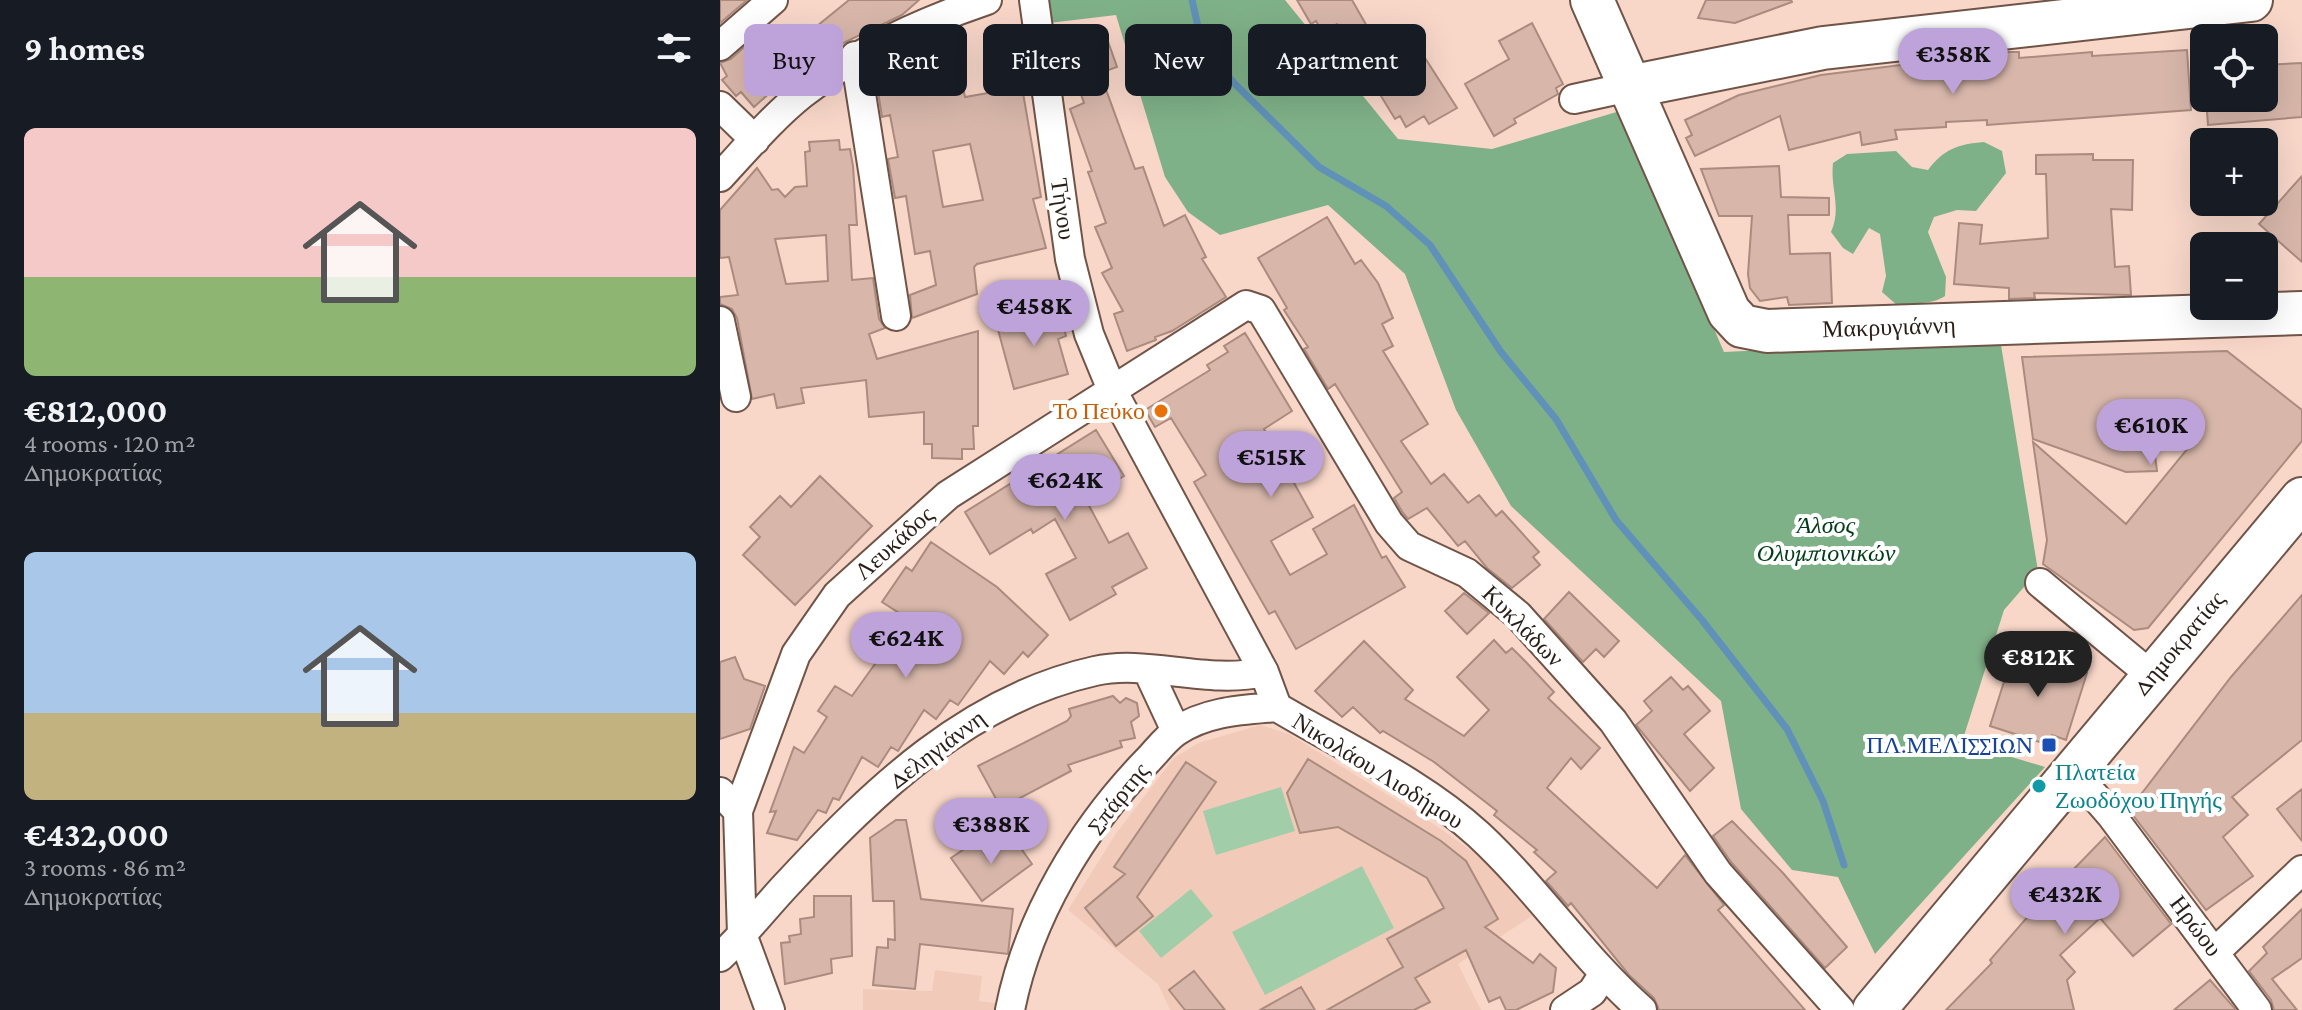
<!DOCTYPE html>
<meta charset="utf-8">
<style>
body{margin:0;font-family:"Crimson Pro",serif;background:#242831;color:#f1f3f6;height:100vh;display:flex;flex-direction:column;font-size:30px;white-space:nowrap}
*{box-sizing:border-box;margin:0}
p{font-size:26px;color:#9ea1a6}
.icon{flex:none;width:44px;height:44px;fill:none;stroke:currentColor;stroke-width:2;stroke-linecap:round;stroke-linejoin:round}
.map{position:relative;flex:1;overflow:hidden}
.details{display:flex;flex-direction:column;background:#171b24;width:720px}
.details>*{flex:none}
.top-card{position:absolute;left:24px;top:24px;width:760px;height:72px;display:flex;gap:16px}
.buttons{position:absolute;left:1470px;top:24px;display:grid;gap:16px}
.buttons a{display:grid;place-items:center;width:88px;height:88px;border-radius:12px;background:#171b24;box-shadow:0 8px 32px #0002;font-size:40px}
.price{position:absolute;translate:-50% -68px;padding:0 18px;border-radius:28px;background:#bea3da;color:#111;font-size:26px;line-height:52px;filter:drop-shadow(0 2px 4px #0008)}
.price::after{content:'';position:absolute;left:50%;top:48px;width:24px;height:18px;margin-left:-12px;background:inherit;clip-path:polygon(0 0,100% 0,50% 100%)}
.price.on{background:#222;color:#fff}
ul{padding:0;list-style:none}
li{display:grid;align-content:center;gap:16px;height:424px;padding:0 24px}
li span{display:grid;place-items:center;height:248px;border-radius:12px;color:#555}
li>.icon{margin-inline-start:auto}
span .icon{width:144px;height:144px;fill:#fffc;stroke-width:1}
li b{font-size:34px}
h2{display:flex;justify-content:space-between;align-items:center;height:96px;padding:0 24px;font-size:34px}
.tag{padding:0 28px;border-radius:12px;background:#171b24;box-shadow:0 8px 32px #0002;font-size:28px;line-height:72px}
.tag.on{background:#bea3da;color:#111}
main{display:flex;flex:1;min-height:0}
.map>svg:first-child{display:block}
.built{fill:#f2cab9}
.green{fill:#a2cda9}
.forest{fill:#7fb188}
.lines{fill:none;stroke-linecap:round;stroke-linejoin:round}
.stream{stroke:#6091b8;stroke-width:7}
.building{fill:#d8b7aa;stroke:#aa8b7e;stroke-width:2;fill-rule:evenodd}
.street-casing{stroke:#705448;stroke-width:32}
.secondary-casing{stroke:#705448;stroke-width:46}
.street{stroke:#fff;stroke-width:28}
.secondary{stroke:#fff;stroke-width:42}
.food-dot{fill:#e8710a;stroke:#fff;stroke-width:3}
.transit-dot{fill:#1a4fb4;stroke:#fff;stroke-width:3}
.culture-dot{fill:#0f9aa8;stroke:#fff;stroke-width:3}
.labels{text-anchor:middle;stroke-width:8;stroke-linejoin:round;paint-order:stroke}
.street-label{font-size:24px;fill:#2a1e19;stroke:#fff}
.food-label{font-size:24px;fill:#c56008;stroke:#fff;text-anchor:end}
.park-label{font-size:24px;font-style:italic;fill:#003c16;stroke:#fff}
.transit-label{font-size:24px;fill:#164399;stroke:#fff;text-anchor:end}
.culture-label{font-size:24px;fill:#0d838f;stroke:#fff;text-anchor:start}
</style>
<main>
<section class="details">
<h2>9 homes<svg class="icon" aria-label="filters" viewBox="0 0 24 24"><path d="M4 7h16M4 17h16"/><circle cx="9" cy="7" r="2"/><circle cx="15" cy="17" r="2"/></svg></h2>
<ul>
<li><span style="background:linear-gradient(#f6c9c9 60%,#8fb573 0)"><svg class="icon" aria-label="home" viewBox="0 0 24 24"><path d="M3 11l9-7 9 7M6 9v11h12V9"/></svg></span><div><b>€812,000</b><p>4 rooms · 120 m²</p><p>Δημοκρατίας</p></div></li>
<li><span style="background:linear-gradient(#a9c7e8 65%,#c2b280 0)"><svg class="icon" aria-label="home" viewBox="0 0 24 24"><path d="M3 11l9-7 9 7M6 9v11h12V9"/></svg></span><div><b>€432,000</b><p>3 rooms · 86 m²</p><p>Δημοκρατίας</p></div></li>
</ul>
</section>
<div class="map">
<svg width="1582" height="1010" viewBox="0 0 1582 1010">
<rect width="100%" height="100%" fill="#f8d7c9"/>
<path class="built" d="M540,725l29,9 133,82 70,49 21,25 19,26 -74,48 23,46h-311l-12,-26 -90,-74 49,-78 57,-74 24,-15z
M215,970l47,6 -3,25 23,3 -1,6h-138v-21l69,2z"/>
<path class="green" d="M561,787l14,44 -79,24 -13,-44z
M642,866l32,62 -129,67 -33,-63z
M471,889l22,27 -52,42 -22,-27z"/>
<path class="forest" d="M327,0h238l113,139 94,10 128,-38 104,241 276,-13 38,232 -34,39 -42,132 83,25 -170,187 -37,-77 -46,-7 -51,-61 -20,-108 -210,-195 -55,-96 -51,-136 -77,-69 -108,30 -32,-23 -23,-35 -49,-162 -67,8z
M1264,142l18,9 4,22 -30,38 -19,-1 -23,7 -6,15 18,45 -1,19c-15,10 -30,5 -47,10l-16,-14 4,-16 -6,-42 -11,-6 -16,26 -10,-6 -12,-16c11,-25 -1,-43 2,-69l14,-9 49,-3 16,16 16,3c16,-21 30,-26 56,-28z"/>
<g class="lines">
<path class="stream" d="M472,0l11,49 33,36 83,82 67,39 44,39 71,107 55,67 60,101 86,100 85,109 36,72 21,64"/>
</g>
<path class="building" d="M0,0h27l-27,23z
M129,0h70l-17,15 -57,27 -47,34 -4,-5 -40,36 -13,-15 -5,4 -14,-16 5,-4 -7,-13 11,-4 29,-26 20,23z
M577,0h55l24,42 28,-17 53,83 -28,16 -5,-8 -18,11 -6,-11 -5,3 -58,-95 -14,9 -7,-12 -5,3z
M986,0h85l1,2 -57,21 -37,-5z
M812,23l31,61 -7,4 2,6 -44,25 2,4 -22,13 -29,-52 44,-25 -10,-18z
M384,30l13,37 -17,6 35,96 8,-2 21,59 21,-11 21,42 -4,2 24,38 -54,34 -17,6 1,3 -29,11 -13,-37 9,-3 -21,-38 10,-5 -17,-41 11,-4 -18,-51 4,-1 -22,-62 14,-6 -21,-59z
M234,45l11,52 57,-10 19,110 -8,2 13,49 -69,16 -3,3 3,27 -65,24 -2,-23 26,-10 -6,-34 -15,3 -9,-58 -11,2 -7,-39 10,-2 -8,-42 -8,2 -6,-38 53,-25v-3zM250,144l13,56 -40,7 -10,-56z
M1467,50l4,60 -204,15v-5l-41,2v5l-51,3 2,9 -35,6 -2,-13 -71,18 -9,-34 -85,40 -9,-18 6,-3 -7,-15 54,-25 82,-20 184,-23h14v6l73,-6v4z
M1582,63v54l-94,8 -2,-27h58v-33z
M119,140l1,10 10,-1 3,17 4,59h-8l3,55 21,-2 6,41 6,9 -16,6 8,25 101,-28v95h-5l1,23h-12v10l-30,-1v-14h-8v-32l-55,5 -3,-37 -65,8 3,15 -27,5 -3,-14 -22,5 -15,-81 -5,-9 -12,-5v-7l18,-2 -9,-38 -9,1v-48l37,-42 15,22 6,-1 7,8 10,-10 12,-1 -2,-34 5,-1 -1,-9zM106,235l2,46 -42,3 -11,-45z
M1373,154v6h40l-1,50 -21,-1 4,58 14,-1 2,29 -97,-2 1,5 -26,1v-11l-55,-4 5,-61 23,2 -2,19 68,-6 -2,-64h-10v-19z
M1059,166l2,31 48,1v17h-41l2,39 40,-1 2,50 -43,2 -2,-8 -27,4 -10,-13 -2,-14 4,-58h-33l-18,-47z
M1582,176v86l-43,-38z
M607,217l28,47 6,-4 17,23 15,35 -11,6 11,22 -10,5 45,73 -27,17 30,43 13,-10 24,29 11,-8 17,21 6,-5 37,41 -6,5 7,8 -28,23 -25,-20 -22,-27 -7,5 -31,-38 -19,11 -5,-6 -9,-15 8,-6 -67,-108 -7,5 -24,-40 4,-2 -24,-37 3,-2 -29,-50z
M339,308l7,28 -8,3 10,35 -54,15 -17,-63z
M525,333l47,78 -28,18 49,88 -42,24 19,34 37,-21 -14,-25 41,-24 28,53 4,-2 19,31 -109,62 -21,-38 -6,3 -75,-132 12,-7 -35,-57 -16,9 -10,-17 65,-40 -3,-5 21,-13 -4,-6z
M1507,351l75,59v31l-154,187 -14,2 -91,-66 4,-24 -14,-98 93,82 76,-93 -31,-26 -40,1 22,34 4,31 -31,1 -93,-33 -11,-82z
M376,430l28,46 -38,24 23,43 19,-10 19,35 -35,19 4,7 -46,26 -24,-46 30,-16 -21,-39 -22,14 -2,-4 -41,25 -25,-42z
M100,476l52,50 -77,79 -52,-50 17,-18 -10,-10 30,-31 11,11z
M211,542l66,45 51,48 -20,22 -5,-5 -19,22 -14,-13 -32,44 -8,-5 -14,19 -12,-9 -26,41 -7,-4 -13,20 -16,-10 -23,43 -6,-2 -7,15 -8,-3 -21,30 -30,-7 9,-22 -6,1 24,-65 10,6 23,-36 -9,-6 17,-25 17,10 33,-46 5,3 23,-31 -31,-20 24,-35 6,4z
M849,592l50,49 -15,16 -8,-8 -13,13 -39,-43z
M744,593l25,20 -22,21 -22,-23z
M1582,595v145l-70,57 16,18 -25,22 30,39 -47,34 -77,-100 102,-133z
M774,640l12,13 6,-5 13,13 29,31 -6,6 52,50 -19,21 -10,-11 -24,30 110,100 28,-33 39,50 -6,5 87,100h-146l-5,-12 -25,-23 -58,-72 -3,3 -22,-25 10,-9 -22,-20 3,-2 -43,-35 3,-4 -63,-49 -51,-31 -3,2 -27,-26 -11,10 -27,-26 49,-50 49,49 -8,9 59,37 25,-26 -32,-33z
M1294,650l73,23 -21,67 -14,-5 -3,10 -59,-19z
M15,657l9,22 21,7 -15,43 -30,10v-77z
M951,677l12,13 5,-4 22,25 -26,23 30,34 -24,23 -54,-66 16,-14 -8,-10z
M393,696l7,7 6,-5 11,5 2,13 -8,6 4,16 -15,3 2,6 -54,18 3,6 -70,37 -23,-42 89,-45 4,-5 -2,-7z
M588,759l133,82 25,20 32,58 -13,8 48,36 7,-9 16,14 -3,24 -37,18h-10l-6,-13 -11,5 -23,-52 -51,28 15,24 -16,8h-87l76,-43 -16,-28 57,-31 -17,-30 -89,-51 -38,6 -13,-40z
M466,762l30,20 -79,115 16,19 -37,30 -31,-38 40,-34 -11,-7z
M1582,789v52l-25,-32z
M176,820h10l15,79 92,10 -5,45 -88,-10 -5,45 -42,-4 4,-38 11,1v-9l7,1 -1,-39h-21l-3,-63z
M1012,821l51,52 64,74 -22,21 -94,-106 -18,-26z
M291,834l21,30 -50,37 -31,-43 25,-17 9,13z
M1385,837l66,87 -38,32 -33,-38 -40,37 15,17 -8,8 7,30h-128l46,-47 -2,-3 74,-85 2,2z
M94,896h37l1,60 -21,3 1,14 -47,11 -4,-41 9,-1 -1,-6 12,-2 -1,-15 14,-2z
M1582,909v49l-30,21 25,31h-23l-3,-10 -22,-29 18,-18 -4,-6z
M474,971l31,39h-40l-16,-20z
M1490,980l26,30h-62z
M581,987l14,23h-55z"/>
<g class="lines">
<g class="street-casing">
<path id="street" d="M314,0l36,259 19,75 23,56 152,282 13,35
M0,46l53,-46
M135,56l41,260
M854,99l55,-12
M0,106l35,34
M0,177c26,-28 52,-59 82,-83 55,-43 120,-72 185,-94
M0,321l16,76
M1320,583l112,93
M428,671l28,60
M557,707c67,40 144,75 202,128 59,55 103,122 163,175
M1352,770l39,45 146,195
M0,792l18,19 4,123 28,76
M18,811l58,-157 41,-59 111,-100 298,-190 15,5 128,213 20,23 58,27 51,42 95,106 105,152 122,137
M1495,952l87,-82
M0,957c25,-23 46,-51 70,-76 85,-91 179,-182 305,-210 52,-12 111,14 169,1
M290,1010c18,-92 72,-182 137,-249 9,-9 19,-23 30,-30 30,-20 65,-21 100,-24
M845,1010l27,-18 11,-17"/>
</g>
<g class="secondary-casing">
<path id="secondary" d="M872,0l137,312 13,14 25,5 535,-18
M909,87l194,-39 428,-48
M1154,1010l428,-511"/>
</g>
<use href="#street" class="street"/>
<use href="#secondary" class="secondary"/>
</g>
<circle class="food-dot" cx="441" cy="411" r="8"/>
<rect class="transit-dot" x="1321" y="737" width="16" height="16" rx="4"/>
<circle class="culture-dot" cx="1319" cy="786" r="8"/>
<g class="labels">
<g class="street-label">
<text transform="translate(343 209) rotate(82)" y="8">Τήνου</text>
<text transform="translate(1169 327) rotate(-2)" y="8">Μακρυγιάννη</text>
<text transform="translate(174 543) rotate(-42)" y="8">Λευκάδος</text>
<text transform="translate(803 626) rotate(45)" y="8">Κυκλάδων</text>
<text transform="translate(1459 643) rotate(-50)" y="8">Δημοκρατίας</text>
<text transform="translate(217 749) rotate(-37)" y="8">Δεληγιάννη</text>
<text transform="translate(658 771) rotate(32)" y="8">Νικολάου Λιοδήμου</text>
<text transform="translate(398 798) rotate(-51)" y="8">Σπάρτης</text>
<text transform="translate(1476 926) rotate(53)" y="8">Ηρώου</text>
</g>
<g class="food-label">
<text x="425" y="419">Το Πεύκο</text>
</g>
<g class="park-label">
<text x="1106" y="533">Άλσος<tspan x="1106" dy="28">Ολυμπιονικών</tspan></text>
</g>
<g class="transit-label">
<text x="1313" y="753">ΠΛ.ΜΕΛΙΣΣΙΩΝ</text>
</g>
<g class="culture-label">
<text x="1335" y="780">Πλατεία<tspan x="1335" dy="28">Ζωοδόχου Πηγής</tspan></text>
</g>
</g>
</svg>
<div class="buttons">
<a><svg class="icon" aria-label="locate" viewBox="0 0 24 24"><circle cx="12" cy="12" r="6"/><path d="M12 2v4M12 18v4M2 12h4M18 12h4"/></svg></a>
<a>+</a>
<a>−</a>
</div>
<b class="price" style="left:1233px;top:96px">€358K</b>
<b class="price" style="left:314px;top:348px">€458K</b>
<b class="price" style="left:1431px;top:467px">€610K</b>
<b class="price" style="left:551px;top:499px">€515K</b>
<b class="price" style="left:345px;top:522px">€624K</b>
<b class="price" style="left:186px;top:680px">€624K</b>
<b class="price on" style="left:1318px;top:699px">€812K</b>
<b class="price" style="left:271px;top:866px">€388K</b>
<b class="price" style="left:1345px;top:936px">€432K</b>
<div class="top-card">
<a class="tag on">Buy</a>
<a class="tag">Rent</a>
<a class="tag">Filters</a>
<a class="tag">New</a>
<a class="tag">Apartment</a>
</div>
</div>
</main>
